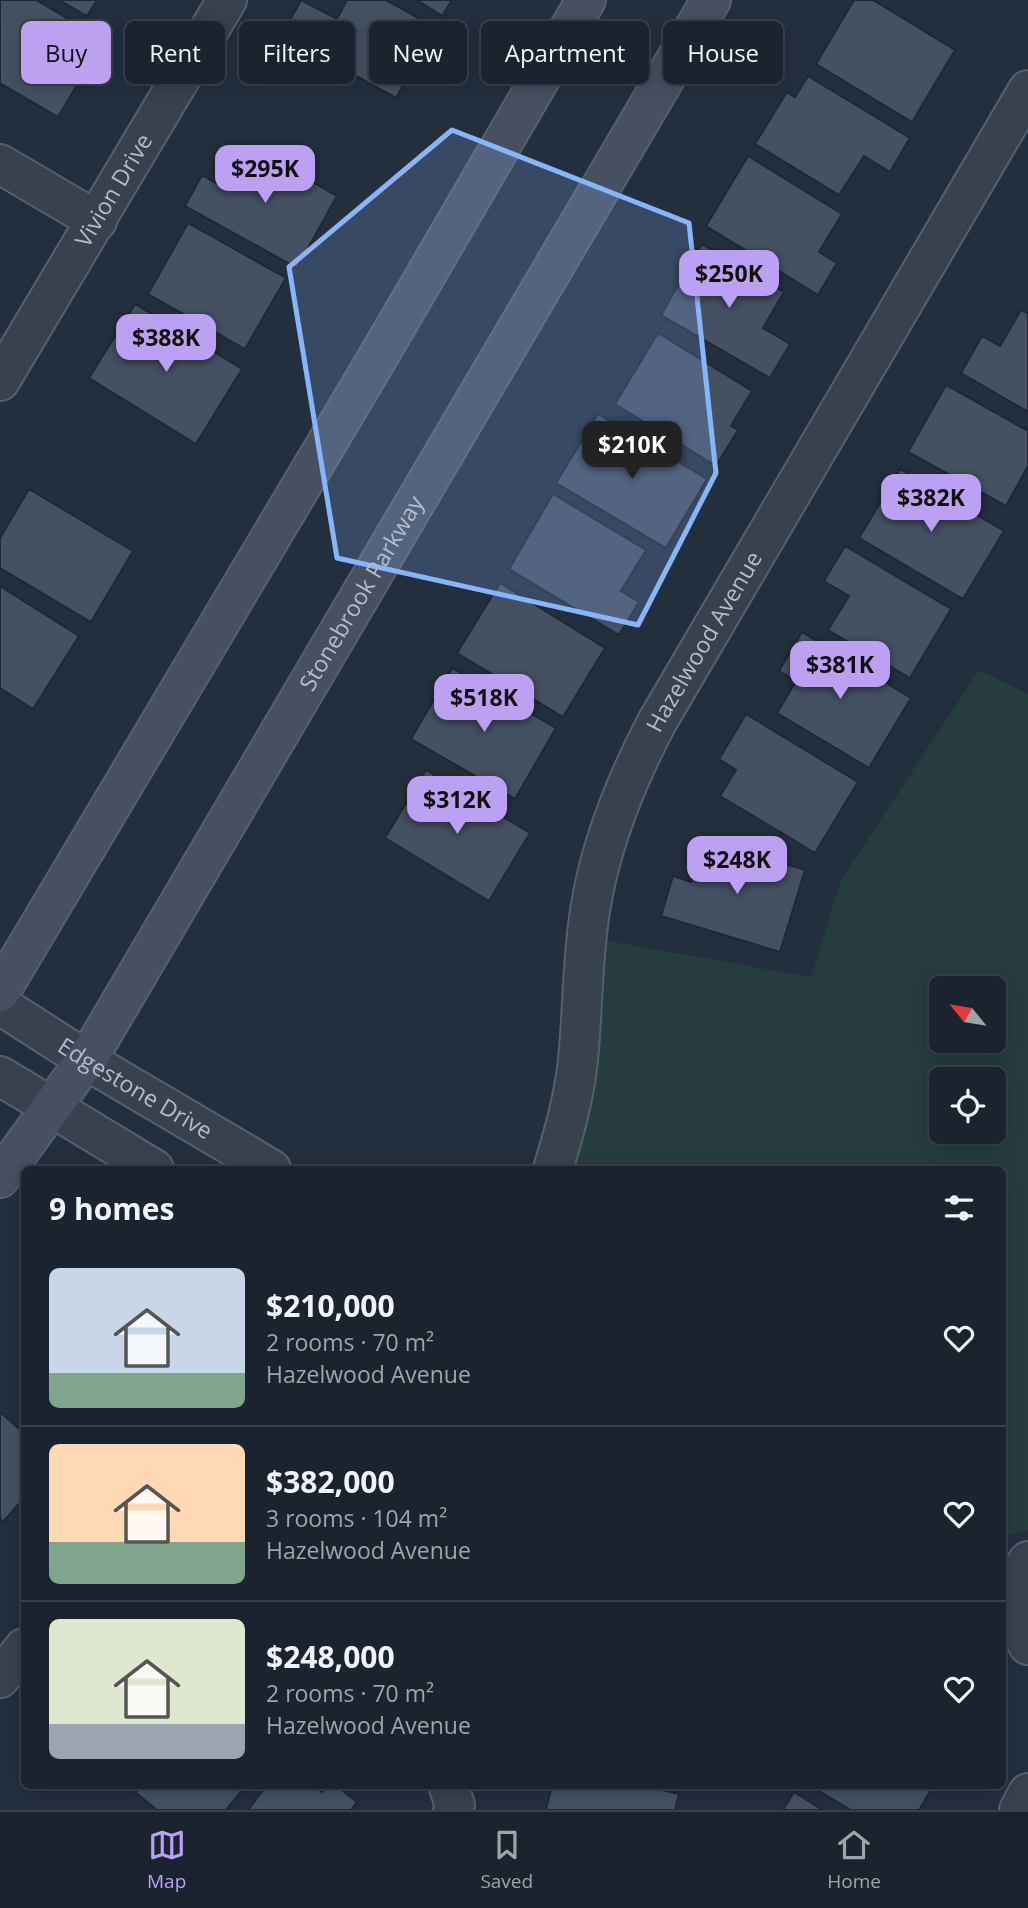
<!DOCTYPE html>
<meta charset="utf-8">
<style>
body{margin:0;font-family:"Open Sans",sans-serif;background:#282f3a;color:#f1f3f6;height:100vh;display:flex;flex-direction:column;font-size:26px;white-space:nowrap}
*{box-sizing:border-box;margin:0}
p{font-size:23px;color:#a0a4aa}
.icon{flex:none;width:38px;height:38px;fill:none;stroke:currentColor;stroke-width:2;stroke-linecap:round;stroke-linejoin:round}
.map{position:relative;flex:1;overflow:hidden}
.panel{position:absolute;left:21px;top:1166px;width:985px;height:623px;display:flex;flex-direction:column;background:#1b232e;border-radius:10px;box-shadow:0 4px 18px #0003,0 0 0 2px #39404a}
.panel>*{flex:none}
.hud{position:absolute;left:21px;top:21px;width:987px;height:63px;display:flex;gap:14px}
.needle{width:46px;rotate:300deg}
.tools{position:absolute;left:929px;top:976px;display:grid;gap:14px}
.tools a{display:grid;place-items:center;width:77px;height:77px;border-radius:10px;background:#1b232e;box-shadow:0 4px 18px #0003,0 0 0 2px #39404a;font-size:35px}
.price{position:absolute;translate:-50% -60px;padding:0 16px;border-radius:14px;background:#bca0f2;color:#111;font-size:23px;line-height:46px;filter:drop-shadow(0 2px 4px #0008)}
.price::after{content:'';position:absolute;left:50%;top:42px;width:21px;height:16px;margin-left:-10px;background:inherit;clip-path:polygon(0 0,100% 0,50% 100%)}
.price.on{background:#222;color:#fff}
ul{padding:0;list-style:none}
li{display:flex;align-items:center;gap:21px;height:175px;padding:0 28px}
li+li{border-top:2px solid #39404a}
li span{display:grid;place-items:center;flex:none;width:196px;height:140px;border-radius:10px;color:#555}
li>.icon{margin-inline-start:auto}
span .icon{width:84px;height:84px;fill:#fffc;stroke-width:1}
li b{font-size:30px}
h2{display:flex;justify-content:space-between;align-items:center;height:84px;padding:0 28px;font-size:30px}
.chip{padding:0 24px;border-radius:10px;background:#1b232e;box-shadow:0 4px 18px #0003,0 0 0 2px #39404a;font-size:24px;line-height:63px}
.chip.on{background:#bca0f2;color:#111}
.tab-bar{display:flex;justify-content:space-around;align-items:center;height:98px;border-top:2px solid #39404a;background:#1b232e;font-size:19px;color:#a0a4aa}
.tab-bar a{display:grid;justify-items:center;gap:4px}
.tab-bar .on{color:#bca0f2}
.map>svg:first-child{display:block}
.green{fill:#263c3f;fill-rule:evenodd}
.building{fill:#455162;stroke:#1f2835;stroke-width:2}
.lines{fill:none;stroke-linecap:round;stroke-linejoin:round}
.minor-casing{stroke:#565f6c;stroke-width:42}
.secondary-casing{stroke:#565f6c;stroke-width:42}
.minor{stroke:#38414e;stroke-width:38}
.secondary{stroke:#465061;stroke-width:38}
.marked{fill:#8ab4f8;fill-opacity:0.2;stroke:#8ab4f8;stroke-width:5;stroke-linejoin:round}
.labels{text-anchor:middle;stroke-width:5;stroke-linejoin:round;paint-order:stroke}
.street-label{font-size:23px;fill:#b4bcc9;stroke:#1d2633}
</style>
<div class="map">
<svg width="1028" height="1810" viewBox="0 0 1028 1810">
<rect width="100%" height="100%" fill="#242f3e"/>
<path class="green" d="M979,670l49,24v836l-25,7v-368h-430l16,-56 13,-173 209,37 30,-97zM942,989h52v52h-52zM942,1080h52v52h-52z"/>
<path class="building" d="M0,0h36l68,40 -46,77 -58,-34z
M59,0h38l-10,16z
M301,0l36,19 10,-19h39l49,27 -39,71 -114,-63z
M417,0h35l-10,16z
M854,0h19l82,50 -43,72 -96,-58z
M808,76l102,62 -20,34 -26,-16 -25,39 -84,-51 32,-52 8,5z
M245,144l92,52 -40,72 -112,-62 17,-31 19,11z
M748,156l94,58 -23,38 18,11 -19,32 -112,-69z
M188,223l98,55 -41,71 -97,-55z
M702,244l82,48 -21,36 27,16 -20,34 -109,-63z
M135,304l107,65 -46,75 -107,-66z
M1021,310l7,4v98l-67,-39 21,-37 18,10z
M658,333l94,58 -21,35 7,4 -22,36 -101,-62z
M946,385l82,46v35l-22,40 -98,-54z
M598,414l109,65 -41,69 -110,-65z
M900,469l104,62 -41,68 -104,-61z
M29,489l104,62 -42,71 -91,-54v-30z
M553,494l93,56 -25,41 18,11 -20,33 -110,-66z
M845,546l106,63 -41,69 -82,-48 21,-34 -25,-15z
M500,583l105,65 -42,69 -106,-64z
M0,586l79,50 -46,73 -33,-21z
M802,632l109,66 -42,70 -92,-55 19,-32 -17,-10z
M452,668l104,60 -41,71 -104,-60z
M746,714l112,68 -43,71 -95,-57 16,-26 -17,-11z
M426,770l104,63 -41,68 -104,-63z
M704,839l101,31 -25,82 -119,-36 12,-40 18,6z
M0,1412l24,21v65l-21,24 -3,-3z
M142,1785h104l-20,25h-69l-21,-17z
M267,1785h46l9,7 5,-7h8l22,17 -6,8h-103z
M552,1785h89l38,9 -4,16h-129z
M809,1785h125l-15,25h-68z
M794,1792l29,18h-40z"/>
<g class="lines">
<g class="minor-casing">
<g id="minor">
<path d="M0,164l97,57"/>
<path id="s1" d="M0,381l227,-381"/>
<path id="s2" d="M0,1005l86,55 185,109"/>
<path d="M0,1076l154,93"/>
<path id="s3" d="M553,1169c11,-36 21,-71 25,-109 5,-50 4,-99 12,-149 10,-66 36,-130 67,-189l371,-632"/>
<path d="M1028,1561c-19,26 -16,58 0,84"/>
<path d="M0,1678l24,-30"/>
<path d="M448,1785l7,20 -2,5"/>
<path d="M1019,1810l9,-17"/>
</g>
</g>
<g class="secondary-casing">
<g id="secondary">
<path d="M0,992l378,-635 208,-357"/>
<path id="s4" d="M0,1178l91,-125 620,-1053"/>
</g>
</g>
<use href="#minor" class="minor"/>
<use href="#secondary" class="secondary"/>
</g>
<path class="marked" d="M452,130l237,93 27,250 -78,152 -301,-67 -48,-291z"/>
<g class="labels">
<g class="street-label">
<text dy="8" stroke="none"><textPath href="#s1" startOffset="222">Vivion Drive</textPath></text>
<text dy="8" stroke="none"><textPath href="#s4" startOffset="688">Stonebrook Parkway</textPath></text>
<text dy="8" stroke="none"><textPath href="#s3" startOffset="556">Hazelwood Avenue</textPath></text>
<text dy="8" stroke="none"><textPath href="#s2" startOffset="159">Edgestone Drive</textPath></text>
</g>
</g>
</svg>
<div class="tools">
<a><svg class="needle" viewBox="-14 -14 28 28"><path d="M0-13l5 13h-10z" fill="#e53935"/><path d="M0 13l5-13h-10z" fill="#a0a4aa"/></svg></a>
<a><svg class="icon" aria-label="locate" viewBox="0 0 24 24"><circle cx="12" cy="12" r="6"/><path d="M12 2v4M12 18v4M2 12h4M18 12h4"/></svg></a>
</div>
<b class="price" style="left:265px;top:205px">$295K</b>
<b class="price" style="left:729px;top:310px">$250K</b>
<b class="price" style="left:166px;top:374px">$388K</b>
<b class="price on" style="left:632px;top:481px">$210K</b>
<b class="price" style="left:931px;top:534px">$382K</b>
<b class="price" style="left:840px;top:701px">$381K</b>
<b class="price" style="left:484px;top:734px">$518K</b>
<b class="price" style="left:457px;top:836px">$312K</b>
<b class="price" style="left:737px;top:896px">$248K</b>
<div class="hud">
<a class="chip on">Buy</a>
<a class="chip">Rent</a>
<a class="chip">Filters</a>
<a class="chip">New</a>
<a class="chip">Apartment</a>
<a class="chip">House</a>
</div>
<section class="panel">
<h2>9 homes<svg class="icon" aria-label="filters" viewBox="0 0 24 24"><path d="M4 7h16M4 17h16"/><circle cx="9" cy="7" r="2"/><circle cx="15" cy="17" r="2"/></svg></h2>
<ul>
<li><span style="background:linear-gradient(#c9d6e8 75%,#7fa58c 0)"><svg class="icon" aria-label="home" viewBox="0 0 24 24"><path d="M3 11l9-7 9 7M6 9v11h12V9"/></svg></span><div><b>$210,000</b><p>2 rooms · 70 m²</p><p>Hazelwood Avenue</p></div><svg class="icon" aria-label="heart" viewBox="0 0 24 24"><path d="M12 20l-8-8c-3-5 5-10 8-4 3-6 11-1 8 4z"/></svg></li>
<li><span style="background:linear-gradient(#ffd9b3 70%,#7fa58c 0)"><svg class="icon" aria-label="home" viewBox="0 0 24 24"><path d="M3 11l9-7 9 7M6 9v11h12V9"/></svg></span><div><b>$382,000</b><p>3 rooms · 104 m²</p><p>Hazelwood Avenue</p></div><svg class="icon" aria-label="heart" viewBox="0 0 24 24"><path d="M12 20l-8-8c-3-5 5-10 8-4 3-6 11-1 8 4z"/></svg></li>
<li><span style="background:linear-gradient(#dfe7d0 75%,#9aa5b1 0)"><svg class="icon" aria-label="home" viewBox="0 0 24 24"><path d="M3 11l9-7 9 7M6 9v11h12V9"/></svg></span><div><b>$248,000</b><p>2 rooms · 70 m²</p><p>Hazelwood Avenue</p></div><svg class="icon" aria-label="heart" viewBox="0 0 24 24"><path d="M12 20l-8-8c-3-5 5-10 8-4 3-6 11-1 8 4z"/></svg></li>
</ul>
</section>
</div>
<nav class="tab-bar">
<a class="on"><svg class="icon" aria-label="map" viewBox="0 0 24 24"><path d="M3 6l6-2 6 2 6-2v14l-6 2-6-2-6 2zM9 4v14M15 6v14"/></svg>Map</a>
<a><svg class="icon" aria-label="saved" viewBox="0 0 24 24"><path d="M7 4h10v16l-5-4-5 4z"/></svg>Saved</a>
<a><svg class="icon" aria-label="home" viewBox="0 0 24 24"><path d="M3 11l9-7 9 7M6 9v11h12V9"/></svg>Home</a>
</nav>
